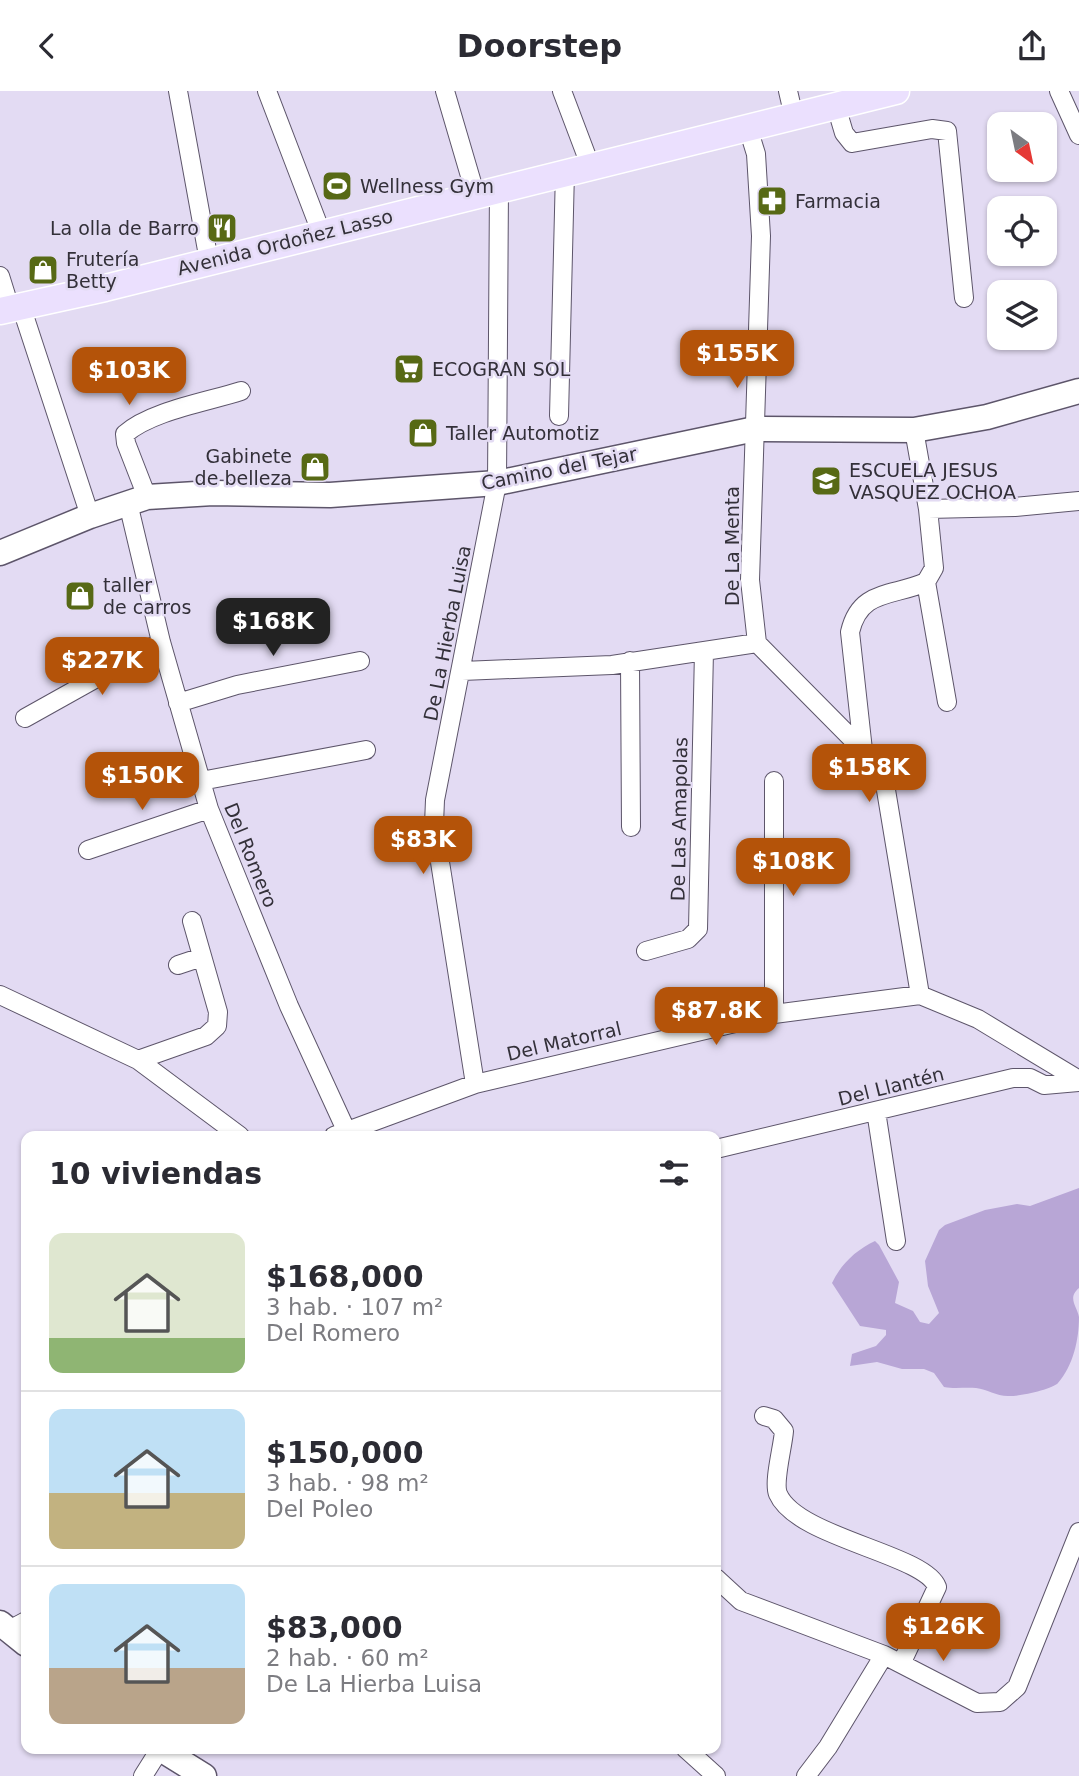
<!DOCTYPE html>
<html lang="es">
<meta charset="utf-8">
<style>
body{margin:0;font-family:"DejaVu Sans",sans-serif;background:#f7f7f7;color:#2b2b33;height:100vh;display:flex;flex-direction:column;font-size:26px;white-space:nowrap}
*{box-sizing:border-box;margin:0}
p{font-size:23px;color:#7c7c81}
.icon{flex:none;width:38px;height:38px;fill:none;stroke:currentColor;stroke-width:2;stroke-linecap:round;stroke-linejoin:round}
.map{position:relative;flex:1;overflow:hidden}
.drawer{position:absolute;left:21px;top:1040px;width:700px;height:623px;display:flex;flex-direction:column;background:#fff;border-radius:14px;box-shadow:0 2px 5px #0004}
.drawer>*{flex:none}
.needle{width:46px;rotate:147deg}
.tools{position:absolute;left:987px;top:21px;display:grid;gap:14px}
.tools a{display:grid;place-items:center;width:70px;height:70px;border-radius:14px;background:#fff;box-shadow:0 2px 5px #0004;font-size:35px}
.price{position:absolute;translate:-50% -60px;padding:0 16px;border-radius:14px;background:#b45309;color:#fff;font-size:23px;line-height:46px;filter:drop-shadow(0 2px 4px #0008)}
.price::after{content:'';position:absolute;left:50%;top:42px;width:21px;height:16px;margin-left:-10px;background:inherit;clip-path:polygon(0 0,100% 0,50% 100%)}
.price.current{background:#222;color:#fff}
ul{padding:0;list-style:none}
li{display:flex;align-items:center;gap:21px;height:175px;padding:0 28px}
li+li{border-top:2px solid #e1e1e2}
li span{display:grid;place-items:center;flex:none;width:196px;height:140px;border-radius:14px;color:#555}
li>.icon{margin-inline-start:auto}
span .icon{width:84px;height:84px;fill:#fffc;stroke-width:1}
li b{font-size:30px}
h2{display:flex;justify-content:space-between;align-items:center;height:84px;padding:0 28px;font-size:30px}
header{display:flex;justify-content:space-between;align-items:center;height:91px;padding:0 28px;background:#fff;font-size:32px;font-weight:700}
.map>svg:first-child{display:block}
.green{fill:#b8a6d6}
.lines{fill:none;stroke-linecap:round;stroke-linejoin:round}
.street-casing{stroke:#5d556a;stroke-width:20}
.secondary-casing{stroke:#5d556a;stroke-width:27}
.primary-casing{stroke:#fff;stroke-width:29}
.street{stroke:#fff;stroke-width:18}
.secondary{stroke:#fff;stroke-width:24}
.primary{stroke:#ebe0fe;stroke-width:26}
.labels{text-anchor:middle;stroke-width:5;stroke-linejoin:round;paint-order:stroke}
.poi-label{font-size:19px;fill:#333039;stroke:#e3dbf3;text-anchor:start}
.street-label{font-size:19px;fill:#333039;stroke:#e3dbf3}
</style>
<header><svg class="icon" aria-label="back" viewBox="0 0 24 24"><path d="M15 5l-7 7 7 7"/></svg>Doorstep<svg class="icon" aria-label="share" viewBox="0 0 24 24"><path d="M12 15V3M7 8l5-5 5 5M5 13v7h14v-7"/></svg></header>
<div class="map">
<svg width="1079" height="1685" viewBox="0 0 1079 1685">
<rect width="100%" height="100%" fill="#e3dbf3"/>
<path class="green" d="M1079,1097v100c-12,10 -2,18 0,29 0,23 -6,49 -21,66 -5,6 -40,14 -50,13 -12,0 -21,-7 -32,-8 -11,-1 -21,1 -32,-1l-10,-14 -10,-4h-22l-25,-7 -27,4 2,-12 24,-8 10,-11v-5l-26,-4 -28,-43c9,-19 24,-33 43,-42l4,4 20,37 -4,21 18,8 7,11 9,2 10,-11 -11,-27 -3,-25 14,-31 6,-5 40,-15 32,-6 13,2z"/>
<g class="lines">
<g class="street-casing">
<path id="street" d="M178,0l31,170
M267,0l54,141
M445,0l30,102
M562,0l28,74
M788,0l6,26
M1059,0l20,44
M836,15l8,27 8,10 80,-14 15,2 17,167
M748,37l8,26 5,82 -11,344 7,63 106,107 22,34 35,211
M0,185l10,32
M21,215l69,210
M559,325l6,-245
M147,406l-21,-54 -1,-9c26,-23 82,-32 116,-43
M128,412l33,139 48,167 80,197 57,124
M928,418l87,-2 64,-6
M926,491l21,120
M630,570l1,166
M462,580l150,-6 145,-22
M178,612l59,-18 123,-24
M25,627l136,-76
M863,659l-13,-118c10,-43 42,-35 76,-50l8,-14 -6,-59 -14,-79
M201,690l165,-31
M88,759l121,-41
M646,860l42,-12 10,-10 6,-278
M178,874l24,-8
M0,904l138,65 102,76
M774,923v-233
M138,969l68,-24 11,-10 1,-14 -26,-91
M475,993l-41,-260 1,-24 62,-317 2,-296
M876,1020l20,130
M334,1045l141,-52 299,-70 146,-19 58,24 101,61
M716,1058l297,-71h17l14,7 35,-3
M764,1325l10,3 10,12c-1,15 -11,51 -6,63 19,44 147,60 159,93l-35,75
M716,1487l25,23 143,54
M9,1539l17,-9
M685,1657l31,28
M143,1685l17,-27
M806,1685l22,-29 56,-92 93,48 23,-1 17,-15 62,-155"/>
</g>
<g class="secondary-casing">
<path id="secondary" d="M0,462l90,-37 57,-19 66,-4 117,2 167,-12 258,-54 159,1 73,-13 92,-26
M0,1532l26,21
M159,1657l45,28"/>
</g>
<g class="primary-casing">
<path id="primary" d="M0,220l105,-23 791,-197"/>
</g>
<use href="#street" class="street"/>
<use href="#secondary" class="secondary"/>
<use href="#primary" class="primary"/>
</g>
<defs>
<g id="stadium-square" transform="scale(1.575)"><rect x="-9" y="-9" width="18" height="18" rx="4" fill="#576915" stroke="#e3dbf3"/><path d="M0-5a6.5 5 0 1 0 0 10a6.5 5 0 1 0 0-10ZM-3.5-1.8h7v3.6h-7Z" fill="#fff"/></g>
<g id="pharmacy-square" transform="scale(1.575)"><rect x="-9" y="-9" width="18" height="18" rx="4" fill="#576915" stroke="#e3dbf3"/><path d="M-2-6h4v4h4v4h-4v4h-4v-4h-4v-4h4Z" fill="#fff"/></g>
<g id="restaurant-square" transform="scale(1.575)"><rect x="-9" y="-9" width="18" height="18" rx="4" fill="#576915" stroke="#e3dbf3"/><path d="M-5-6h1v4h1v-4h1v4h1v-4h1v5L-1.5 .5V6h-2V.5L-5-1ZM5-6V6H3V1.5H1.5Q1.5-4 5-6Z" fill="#fff"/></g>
<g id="shop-square" transform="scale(1.575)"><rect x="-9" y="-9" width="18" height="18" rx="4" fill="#576915" stroke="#e3dbf3"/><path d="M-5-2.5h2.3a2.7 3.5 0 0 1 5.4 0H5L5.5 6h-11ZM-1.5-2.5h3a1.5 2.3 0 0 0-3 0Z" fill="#fff"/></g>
<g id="supermarket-square" transform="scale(1.575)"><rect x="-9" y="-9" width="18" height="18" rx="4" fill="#576915" stroke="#e3dbf3"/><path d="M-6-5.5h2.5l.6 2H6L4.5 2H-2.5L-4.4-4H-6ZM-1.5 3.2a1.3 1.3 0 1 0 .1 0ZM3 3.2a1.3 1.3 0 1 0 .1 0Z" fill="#fff"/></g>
<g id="school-square" transform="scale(1.575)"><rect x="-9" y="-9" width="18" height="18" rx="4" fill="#576915" stroke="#e3dbf3"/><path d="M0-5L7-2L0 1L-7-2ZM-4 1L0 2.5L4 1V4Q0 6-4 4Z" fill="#fff"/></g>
</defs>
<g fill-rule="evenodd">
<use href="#stadium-square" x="337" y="95"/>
<use href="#pharmacy-square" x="772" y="110"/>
<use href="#restaurant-square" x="222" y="137"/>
<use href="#shop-square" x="43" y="179"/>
<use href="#supermarket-square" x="409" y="278"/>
<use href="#shop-square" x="423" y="342"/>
<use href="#shop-square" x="315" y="376"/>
<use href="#school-square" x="826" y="390"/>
<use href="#shop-square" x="80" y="505"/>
</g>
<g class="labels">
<g class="poi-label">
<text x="360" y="102">Wellness Gym</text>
<text x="795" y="117">Farmacia</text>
<text x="199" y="144" text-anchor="end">La olla de Barro</text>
<text x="66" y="175">Frutería<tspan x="66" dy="22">Betty</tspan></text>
<text x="432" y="285">ECOGRAN SOL</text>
<text x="446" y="349">Taller Automotiz</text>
<text x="292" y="372" text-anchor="end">Gabinete<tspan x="292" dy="22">de belleza</tspan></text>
<text x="849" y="386">ESCUELA JESUS<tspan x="849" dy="22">VASQUEZ OCHOA</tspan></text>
<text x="103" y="501">taller<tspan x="103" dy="22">de carros</tspan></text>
</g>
<g class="street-label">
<text transform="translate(285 151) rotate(-14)" y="7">Avenida Ordoñez Lasso</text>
<text transform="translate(559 377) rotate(-11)" y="7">Camino del Tejar</text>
<text transform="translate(732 455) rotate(-90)" y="7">De La Menta</text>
<text transform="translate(447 542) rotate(-79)" y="7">De La Hierba Luisa</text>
<text transform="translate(679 728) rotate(-89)" y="7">De Las Amapolas</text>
<text transform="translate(251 764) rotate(68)" y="7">Del Romero</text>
<text transform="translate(564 950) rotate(-13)" y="7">Del Matorral</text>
<text transform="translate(891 995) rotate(-14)" y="7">Del Llantén</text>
</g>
</g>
</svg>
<div class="tools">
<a><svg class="needle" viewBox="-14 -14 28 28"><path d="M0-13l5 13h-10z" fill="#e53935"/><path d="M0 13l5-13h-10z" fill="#7c7c81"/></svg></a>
<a><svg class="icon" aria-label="locate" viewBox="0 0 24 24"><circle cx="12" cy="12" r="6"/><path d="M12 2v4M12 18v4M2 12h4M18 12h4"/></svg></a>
<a><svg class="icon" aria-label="layers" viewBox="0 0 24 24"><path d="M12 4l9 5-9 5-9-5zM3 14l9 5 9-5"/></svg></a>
</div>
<b class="price" style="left:737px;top:299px">$155K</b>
<b class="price" style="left:129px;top:316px">$103K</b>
<b class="price current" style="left:273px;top:567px">$168K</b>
<b class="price" style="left:102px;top:606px">$227K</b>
<b class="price" style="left:869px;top:713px">$158K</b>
<b class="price" style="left:142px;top:721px">$150K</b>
<b class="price" style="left:423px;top:785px">$83K</b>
<b class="price" style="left:793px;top:807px">$108K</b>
<b class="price" style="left:716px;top:956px">$87.8K</b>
<b class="price" style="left:943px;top:1572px">$126K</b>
<section class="drawer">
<h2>10 viviendas<svg class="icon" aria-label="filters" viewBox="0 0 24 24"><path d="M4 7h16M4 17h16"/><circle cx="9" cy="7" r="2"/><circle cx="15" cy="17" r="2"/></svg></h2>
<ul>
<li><span style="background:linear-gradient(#dfe7d0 75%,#8fb573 0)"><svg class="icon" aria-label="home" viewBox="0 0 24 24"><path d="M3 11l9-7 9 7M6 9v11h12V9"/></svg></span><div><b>$168,000</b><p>3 hab. · 107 m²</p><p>Del Romero</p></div></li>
<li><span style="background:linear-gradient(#bfe0f5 60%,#c2b280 0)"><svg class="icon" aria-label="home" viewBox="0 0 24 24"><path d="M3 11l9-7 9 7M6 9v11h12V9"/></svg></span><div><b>$150,000</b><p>3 hab. · 98 m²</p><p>Del Poleo</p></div></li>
<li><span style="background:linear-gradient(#bfe0f5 60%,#b9a48a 0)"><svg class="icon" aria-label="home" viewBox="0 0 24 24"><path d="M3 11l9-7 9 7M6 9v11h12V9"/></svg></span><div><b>$83,000</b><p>2 hab. · 60 m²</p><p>De La Hierba Luisa</p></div></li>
</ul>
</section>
</div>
